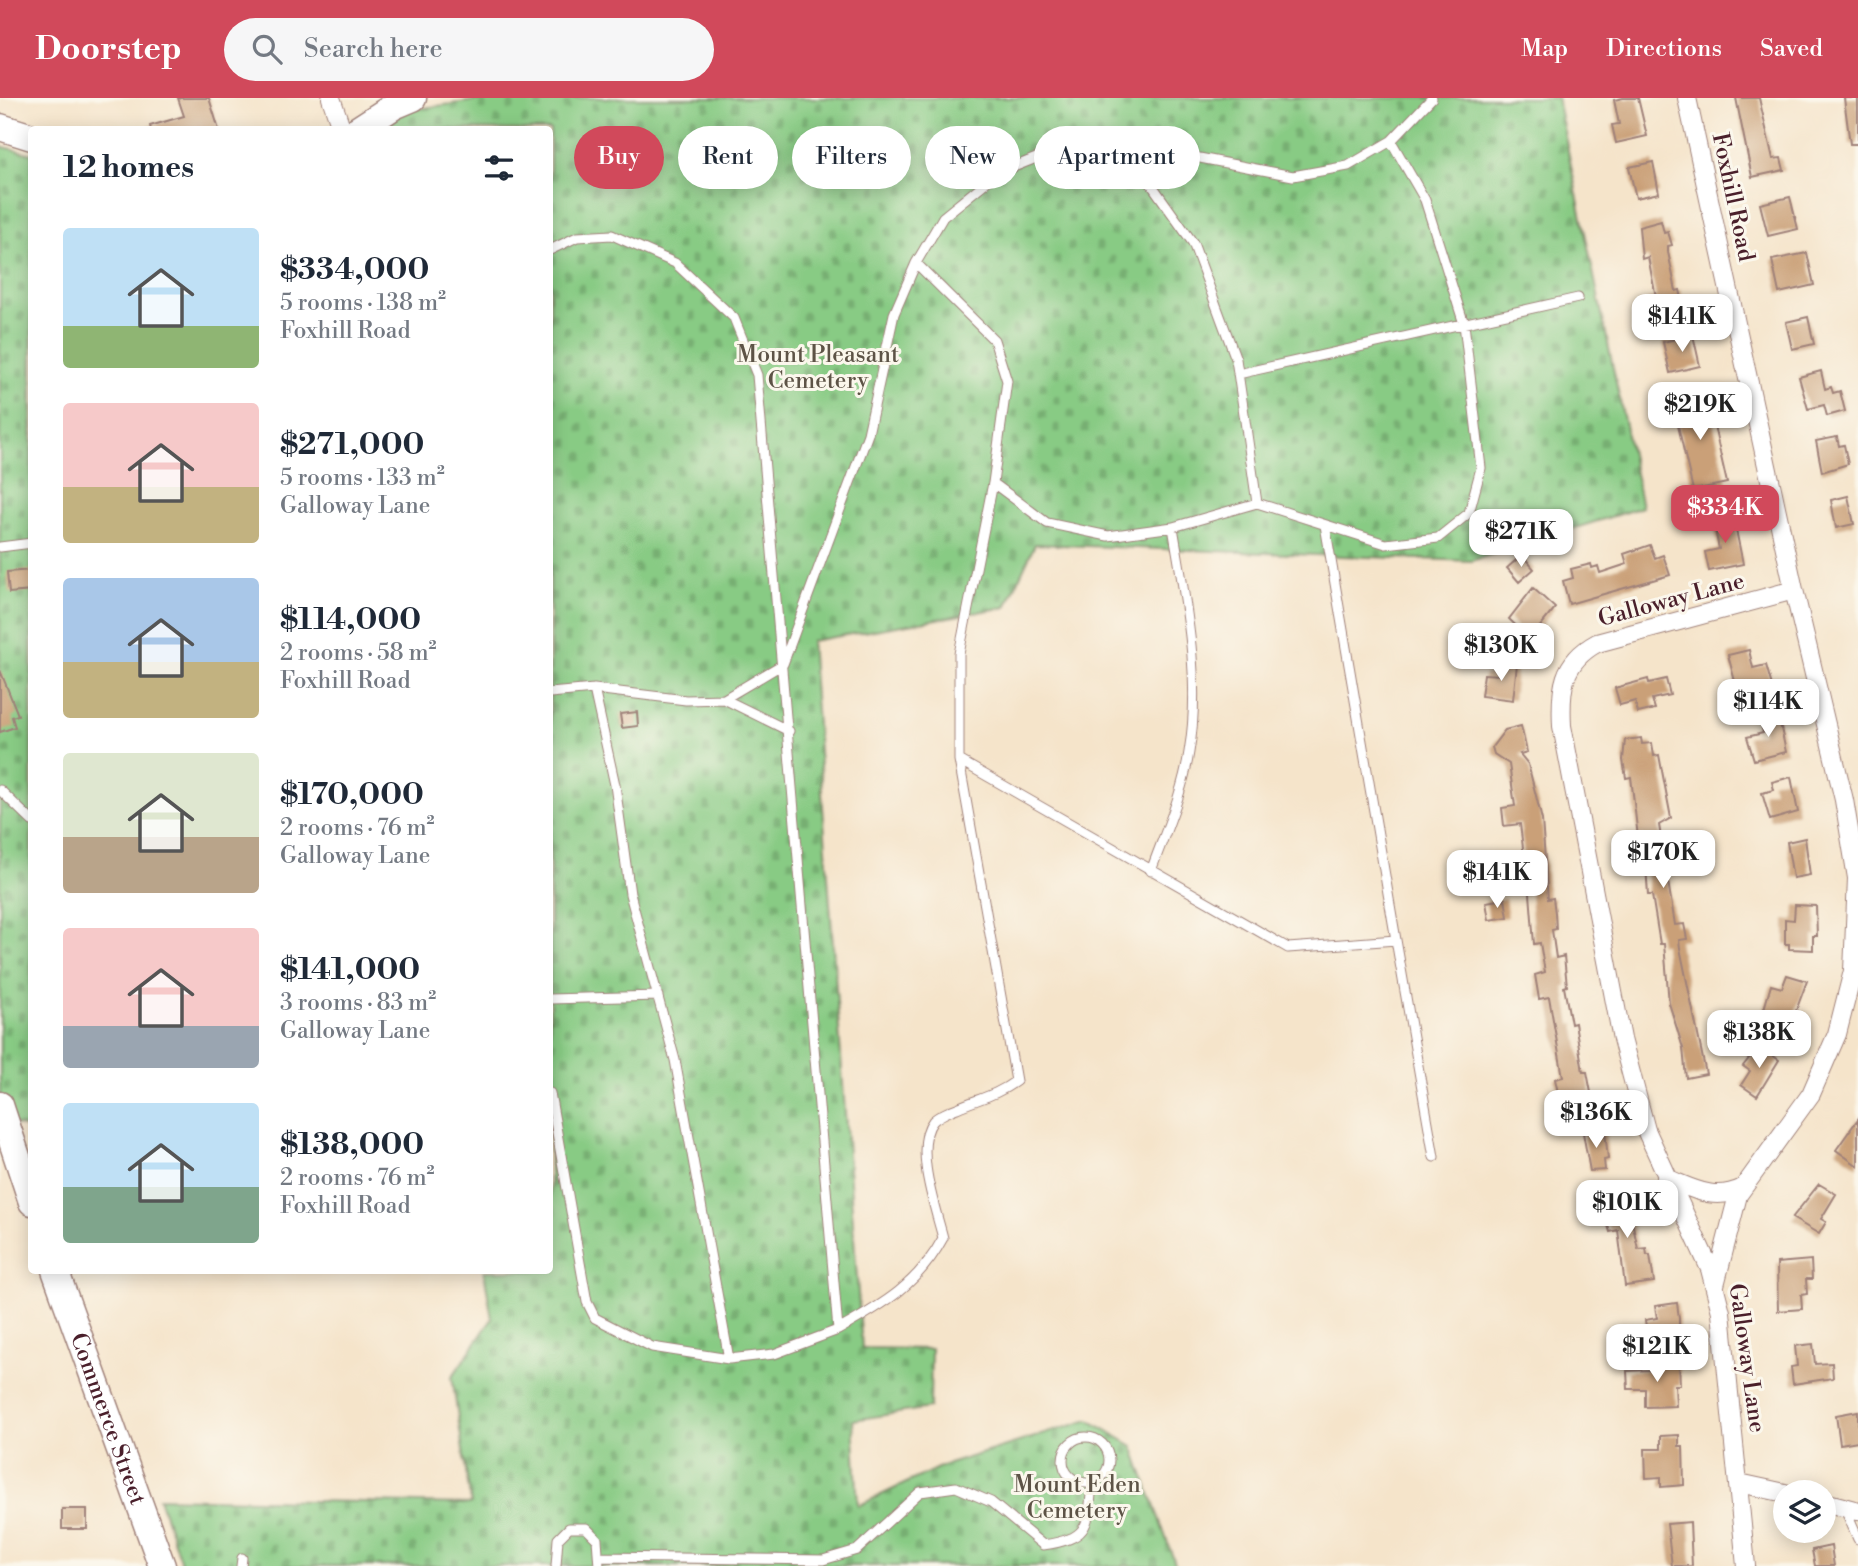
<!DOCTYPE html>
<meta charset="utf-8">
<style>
body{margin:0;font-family:"Libre Bodoni",serif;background:#f6f6f7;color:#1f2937;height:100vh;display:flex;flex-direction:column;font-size:26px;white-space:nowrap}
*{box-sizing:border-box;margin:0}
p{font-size:23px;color:#747a83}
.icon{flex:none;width:38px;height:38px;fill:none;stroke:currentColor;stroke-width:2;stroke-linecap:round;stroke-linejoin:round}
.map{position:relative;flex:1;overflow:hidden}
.panel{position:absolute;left:28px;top:28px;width:525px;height:1148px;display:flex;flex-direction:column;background:#fff;border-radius:7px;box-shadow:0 4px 18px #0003}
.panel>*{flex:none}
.guide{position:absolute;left:574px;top:28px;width:665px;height:63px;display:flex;gap:14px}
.tools{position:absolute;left:1773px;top:1382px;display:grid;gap:14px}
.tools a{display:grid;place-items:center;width:63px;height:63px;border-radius:50%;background:#fff;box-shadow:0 4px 18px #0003;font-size:35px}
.price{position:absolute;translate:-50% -60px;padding:0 16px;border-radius:14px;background:#fff;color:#222;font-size:23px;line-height:46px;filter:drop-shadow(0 2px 4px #0008)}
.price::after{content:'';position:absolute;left:50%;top:42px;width:21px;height:16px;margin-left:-10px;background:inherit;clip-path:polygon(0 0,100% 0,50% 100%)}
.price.current{background:#d1495b;color:#fff}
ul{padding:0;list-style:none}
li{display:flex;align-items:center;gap:21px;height:175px;padding:0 35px}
li span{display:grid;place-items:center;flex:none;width:196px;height:140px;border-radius:7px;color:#555}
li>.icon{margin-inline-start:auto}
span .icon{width:84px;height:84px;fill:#fffc;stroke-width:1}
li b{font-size:30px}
h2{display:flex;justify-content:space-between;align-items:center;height:84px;padding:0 35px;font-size:30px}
.tag{padding:0 24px;border-radius:32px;background:#fff;box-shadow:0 4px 18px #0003;font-size:24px;line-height:63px}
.tag.current{background:#d1495b;color:#fff}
header{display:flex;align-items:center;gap:42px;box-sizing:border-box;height:98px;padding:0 35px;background:#d1495b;color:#fff}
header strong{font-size:33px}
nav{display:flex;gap:38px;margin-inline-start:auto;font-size:24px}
.search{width:490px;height:63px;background:#f6f6f7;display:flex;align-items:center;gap:18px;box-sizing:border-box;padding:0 24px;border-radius:38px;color:#747a83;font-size:26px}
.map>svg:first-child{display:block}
.cemetery{fill:url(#cemetery-stones);stroke:#697558;stroke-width:2}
.building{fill:#caa078}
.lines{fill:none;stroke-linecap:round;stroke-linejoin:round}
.lane-casing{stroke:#a0827a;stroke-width:11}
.street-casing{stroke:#a0827a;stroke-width:20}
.secondary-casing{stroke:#a0827a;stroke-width:29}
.lane{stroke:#fff;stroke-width:9}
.street{stroke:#fff;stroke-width:18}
.secondary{stroke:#fff;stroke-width:26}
.labels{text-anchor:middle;stroke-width:6;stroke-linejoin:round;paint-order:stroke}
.street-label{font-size:23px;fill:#4a1f2b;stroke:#fbf7ec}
.park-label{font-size:23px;fill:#5d5346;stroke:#fbf7ec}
</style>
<header>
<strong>Doorstep</strong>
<div class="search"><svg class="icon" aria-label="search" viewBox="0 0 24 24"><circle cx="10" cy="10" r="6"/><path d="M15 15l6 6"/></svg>Search here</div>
<nav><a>Map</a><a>Directions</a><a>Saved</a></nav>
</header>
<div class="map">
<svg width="1858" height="1468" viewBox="0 0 1858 1468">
<defs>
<pattern id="cemetery-stones" width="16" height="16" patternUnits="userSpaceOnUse" patternTransform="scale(1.75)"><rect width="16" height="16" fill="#88cb84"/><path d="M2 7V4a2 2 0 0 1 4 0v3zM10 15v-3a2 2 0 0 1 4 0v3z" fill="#77ae72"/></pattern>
</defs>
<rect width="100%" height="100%" fill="#fbf7ec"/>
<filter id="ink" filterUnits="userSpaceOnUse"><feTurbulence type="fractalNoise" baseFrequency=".0143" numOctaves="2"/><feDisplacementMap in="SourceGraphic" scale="14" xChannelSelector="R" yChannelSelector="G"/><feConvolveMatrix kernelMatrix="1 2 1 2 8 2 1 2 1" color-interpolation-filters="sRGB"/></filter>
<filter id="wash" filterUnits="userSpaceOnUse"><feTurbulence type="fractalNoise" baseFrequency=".00686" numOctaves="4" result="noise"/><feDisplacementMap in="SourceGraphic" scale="28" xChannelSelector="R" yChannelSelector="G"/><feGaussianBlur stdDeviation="1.57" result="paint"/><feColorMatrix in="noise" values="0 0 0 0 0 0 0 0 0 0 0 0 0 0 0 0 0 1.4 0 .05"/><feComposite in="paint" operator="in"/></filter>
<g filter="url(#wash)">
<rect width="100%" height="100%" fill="#f5e4ca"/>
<path class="cemetery" d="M495,0h1062l85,409 -171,54 -436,-17 -29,63 -195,34 51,707 69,1 -1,59 -77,12 5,86 84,-40 147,-46 44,26 43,120h-994l-23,-68 312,6 -19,-127 40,-58 -8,-48 66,-1v-1140l-172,-1 31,-19z
M0,48l32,8 -1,975 -31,-8z"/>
<g id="blocks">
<path class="building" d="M178,0h31l10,32h-68l-1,-4 34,-10z
M1623,0h15l9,38 -31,7 -4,-18 7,-1 -5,-24z
M1736,0h23l14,61 8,-1 3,12 -32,7z
M1844,0h14v46h-8z
M1653,64l6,31 -23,5 -7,-31z
M1790,99l8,32 -30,7 -8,-32z
M1661,123l3,12 4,-1 4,13 -4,1v6l8,39 4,-1 3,13h-3l2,7 -29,7 -4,-18 7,-2 -8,-40 -6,2 -3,-32z
M1807,155l7,32 -35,8 -7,-33z
M1808,219l6,27 -22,5 -6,-27z
M1693,237l7,31 -30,7 -7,-31z
M1821,273l4,18 6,-2 2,6 7,-2 5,20 -18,5 -3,-11 -16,4 -9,-32z
M1706,293l21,92 -34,7 -17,-73 5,-1 -4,-19z
M1837,339l2,9 5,-1 4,19 -26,8 -6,-31z
M1848,398l6,28 -18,4 -5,-28z
M1733,417l10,49 -34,7 -4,-19 14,-3 -6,-30z
M1650,447l5,13 8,-3 7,20 -101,29 -6,-23 10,-3 -2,-9 20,-5 1,4 6,-2 2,7 27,-9 -3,-10z
M1522,457l12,14 -15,13 -12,-14z
M32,472v21l-23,2 -2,-21z
M1533,490l22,20 -25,31 -21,-20z
M1749,552l4,18 13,-3 6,21 -25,7 -2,-6 -8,2 -9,-34z
M1500,564l17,2 -4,36 -32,-4 3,-22 15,1z
M0,572l18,45 -6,2 3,10 -15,5z
M1648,581l1,4 17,-4 4,16 -18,4 3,10 -17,4 -3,-12 -15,4 -5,-17z
M637,614l1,14 -16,2 -2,-14z
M1778,616l8,38 -32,8 -7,-23 16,-4 -3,-14z
M1521,628l6,26 -7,2 8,10 14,56 6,79 5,-1 2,15 1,16 -4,1 4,28 8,-2 3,30 -3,1 7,37 4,-1 8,49h4l7,36 -21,5 -3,-13 -10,2 -5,-23 8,-2 -14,-80 -10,2 -4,-24 10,-3 -5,-29 -6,1 -5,-63 -3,-9 -12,2 -2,-17 12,-1 -4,-32 -16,2 -2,-18 13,-2 -6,-42 -15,-10 -2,-7 13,-17z
M1641,640l1,6 10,-1 2,13 5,-1 12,63 -12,7 16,100 9,-1 3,15 -8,1 1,8 26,126 -20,4 -3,-30 -14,-45 -5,-59h-4l-8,-49h-4l-4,-59 -6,1 -7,-60 -5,1 -3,-18 2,-20z
M1791,679l7,35 -28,8 -8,-27 12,-3 -2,-8z
M1805,740l5,37 -17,3 -6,-36z
M1505,801l3,18 -19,3 -3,-18z
M1795,807l21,1 1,30h-4v14l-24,-1v-5h-4v-25l9,1z
M1787,877l20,6 -16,43 -19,-6 2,-6 -10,-3 7,-24 11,3z
M1759,948l20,14 -22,36 -16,-11 9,-14 -7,-5z
M1858,1021v47l-22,-16z
M1605,1033l3,28 -4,1 1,10 -15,1 -7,-38z
M1819,1086l17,10 -15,25 5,3 -7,12 -27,-16z
M1625,1091l13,60 8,-1 1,7h3l4,27 -29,4 -7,-56 -8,2 -8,-26h3l-2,-11z
M1811,1162l1,19h-6l1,15 -6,1 1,14 -24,2 -1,-48z
M1677,1205l2,16v11h-4l2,11 -28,4 -4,-25 12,-2 -2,-12z
M1813,1246l2,20 17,-1 1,15 -40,6 -2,-17 6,-1 -2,-20z
M1679,1266l1,21h-5l1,21 -31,1v-18h-17l-1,-18 25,-1v-5z
M1858,1313v30l-18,3 -4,-29z
M1679,1337v11h4l1,39 -23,2v-10l-15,1 -1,-29h16v-13z
M62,1411h25v20h-25z
M1690,1424l2,44h-20l-5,-42z
M1831,1448l3,20h-19l-3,-16z"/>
</g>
</g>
<g filter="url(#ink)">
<use href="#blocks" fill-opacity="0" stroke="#a0827a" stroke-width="2"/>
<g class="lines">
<g class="lane-casing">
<path id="lane" d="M1122,45l71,100 43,116 21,144
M550,152l27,-13 35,-2 63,28 59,55 23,57 81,955 -64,24 -45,5 -77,-12 -57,-29 -8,-16 -37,-209
M916,165l78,77 13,41 -14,102 54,40 61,13 65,-9 84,-24 129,41 52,-6 31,-25 12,-45 -17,-144 -39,-124 -34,-59
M1238,276l340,-76
M993,385l-34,171v106l329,188 108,-8 -71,-415
M0,449l32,-4
M594,591l21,96 15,109 45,166 54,299
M550,595l44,-4 92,11 38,-1 59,-35 85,-230 26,-120 22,-51 27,-46 53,-43 78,-31h48l171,33 55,-10 43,-25 41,-43
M724,601l65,32
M0,692l32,31
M1151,773c14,-39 32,-78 38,-119 13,-75 -4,-151 -16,-225
M1396,842l38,217
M550,901l108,-3
M838,1232c44,-25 80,-45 105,-92 -7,-28 -30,-92 -10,-117 5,-5 18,-11 24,-13 23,-10 38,-12 59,-27l-57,-321
M1063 1362a23 23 0 1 1 46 0a23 23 0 1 1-46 0Z
M1845,1411l13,30
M601,1459l222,3 34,-10 63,-58 36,-5 35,15 52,43c47,-7 45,-18 49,-62
M241,1468l1,-8
M556,1468l2,-27 11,-11h17l11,11 2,27"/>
</g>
<g class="street-casing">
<path id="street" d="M331,0l11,32
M1687,0l107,492 50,210 13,78 -4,93 -16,63 -26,60 -73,101 -23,90
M1666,1080c28,11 48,24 77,10
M1739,1385l46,10
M1824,1404l34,9
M1746,1468l-25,-254 -11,-43 -64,-139 -24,-91 -60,-313c-2,-37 0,-64 35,-83l197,-53"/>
</g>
<g class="secondary-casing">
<g id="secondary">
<path d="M0,29l32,10"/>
<path d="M357,32l37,-24 19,-8"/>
<path d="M0,1007l32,97"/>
<path id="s1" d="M55,1172l107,296"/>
</g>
</g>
<use href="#lane" class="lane"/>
<use href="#street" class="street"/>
<use href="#secondary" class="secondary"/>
</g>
</g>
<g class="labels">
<g class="street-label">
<text transform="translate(1734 99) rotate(78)" y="8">Foxhill Road</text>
<text transform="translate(1671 501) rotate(-15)" y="8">Galloway Lane</text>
<text transform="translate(1748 1260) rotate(82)" y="8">Galloway Lane</text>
<text dy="8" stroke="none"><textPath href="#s1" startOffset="158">Commerce Street</textPath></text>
</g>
<g class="park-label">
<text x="818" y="264">Mount Pleasant<tspan x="818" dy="26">Cemetery</tspan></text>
<text x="1077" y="1394">Mount Eden<tspan x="1077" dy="26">Cemetery</tspan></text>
</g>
</g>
</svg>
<div class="tools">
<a><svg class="icon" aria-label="layers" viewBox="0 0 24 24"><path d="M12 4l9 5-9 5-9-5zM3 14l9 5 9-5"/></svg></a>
</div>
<b class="price" style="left:1682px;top:256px">$141K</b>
<b class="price" style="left:1700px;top:344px">$219K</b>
<b class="price current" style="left:1725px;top:447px">$334K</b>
<b class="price" style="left:1521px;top:471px">$271K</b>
<b class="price" style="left:1501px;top:585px">$130K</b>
<b class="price" style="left:1768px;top:641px">$114K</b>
<b class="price" style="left:1663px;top:792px">$170K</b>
<b class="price" style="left:1497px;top:812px">$141K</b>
<b class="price" style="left:1759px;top:972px">$138K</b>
<b class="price" style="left:1596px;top:1052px">$136K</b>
<b class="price" style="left:1627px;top:1142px">$101K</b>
<b class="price" style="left:1657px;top:1286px">$121K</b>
<div class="guide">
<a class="tag current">Buy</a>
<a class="tag">Rent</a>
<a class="tag">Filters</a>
<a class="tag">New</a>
<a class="tag">Apartment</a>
</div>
<section class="panel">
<h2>12 homes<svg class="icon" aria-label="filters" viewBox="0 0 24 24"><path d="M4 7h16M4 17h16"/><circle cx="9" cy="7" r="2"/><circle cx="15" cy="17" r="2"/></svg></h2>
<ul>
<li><span style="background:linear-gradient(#bfe0f5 70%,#8fb573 0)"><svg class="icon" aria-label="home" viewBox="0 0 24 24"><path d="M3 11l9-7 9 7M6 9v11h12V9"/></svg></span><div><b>$334,000</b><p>5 rooms · 138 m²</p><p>Foxhill Road</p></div></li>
<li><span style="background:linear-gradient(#f6c9c9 60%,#c2b280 0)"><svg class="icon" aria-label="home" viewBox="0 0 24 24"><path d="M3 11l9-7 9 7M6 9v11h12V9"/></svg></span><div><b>$271,000</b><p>5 rooms · 133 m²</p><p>Galloway Lane</p></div></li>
<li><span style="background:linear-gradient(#a9c7e8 60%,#c2b280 0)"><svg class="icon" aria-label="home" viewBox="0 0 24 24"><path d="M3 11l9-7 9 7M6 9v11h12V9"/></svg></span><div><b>$114,000</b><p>2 rooms · 58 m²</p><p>Foxhill Road</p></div></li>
<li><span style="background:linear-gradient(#dfe7d0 60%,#b9a48a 0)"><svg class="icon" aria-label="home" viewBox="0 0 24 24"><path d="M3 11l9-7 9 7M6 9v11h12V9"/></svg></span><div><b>$170,000</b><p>2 rooms · 76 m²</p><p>Galloway Lane</p></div></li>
<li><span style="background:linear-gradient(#f6c9c9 70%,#9aa5b1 0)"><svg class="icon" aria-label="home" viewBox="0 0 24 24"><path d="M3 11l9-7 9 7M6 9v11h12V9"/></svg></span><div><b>$141,000</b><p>3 rooms · 83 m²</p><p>Galloway Lane</p></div></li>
<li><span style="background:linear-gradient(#bfe0f5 60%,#7fa58c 0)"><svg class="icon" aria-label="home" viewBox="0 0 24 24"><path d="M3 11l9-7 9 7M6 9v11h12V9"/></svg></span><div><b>$138,000</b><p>2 rooms · 76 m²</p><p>Foxhill Road</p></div></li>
</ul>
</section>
</div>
